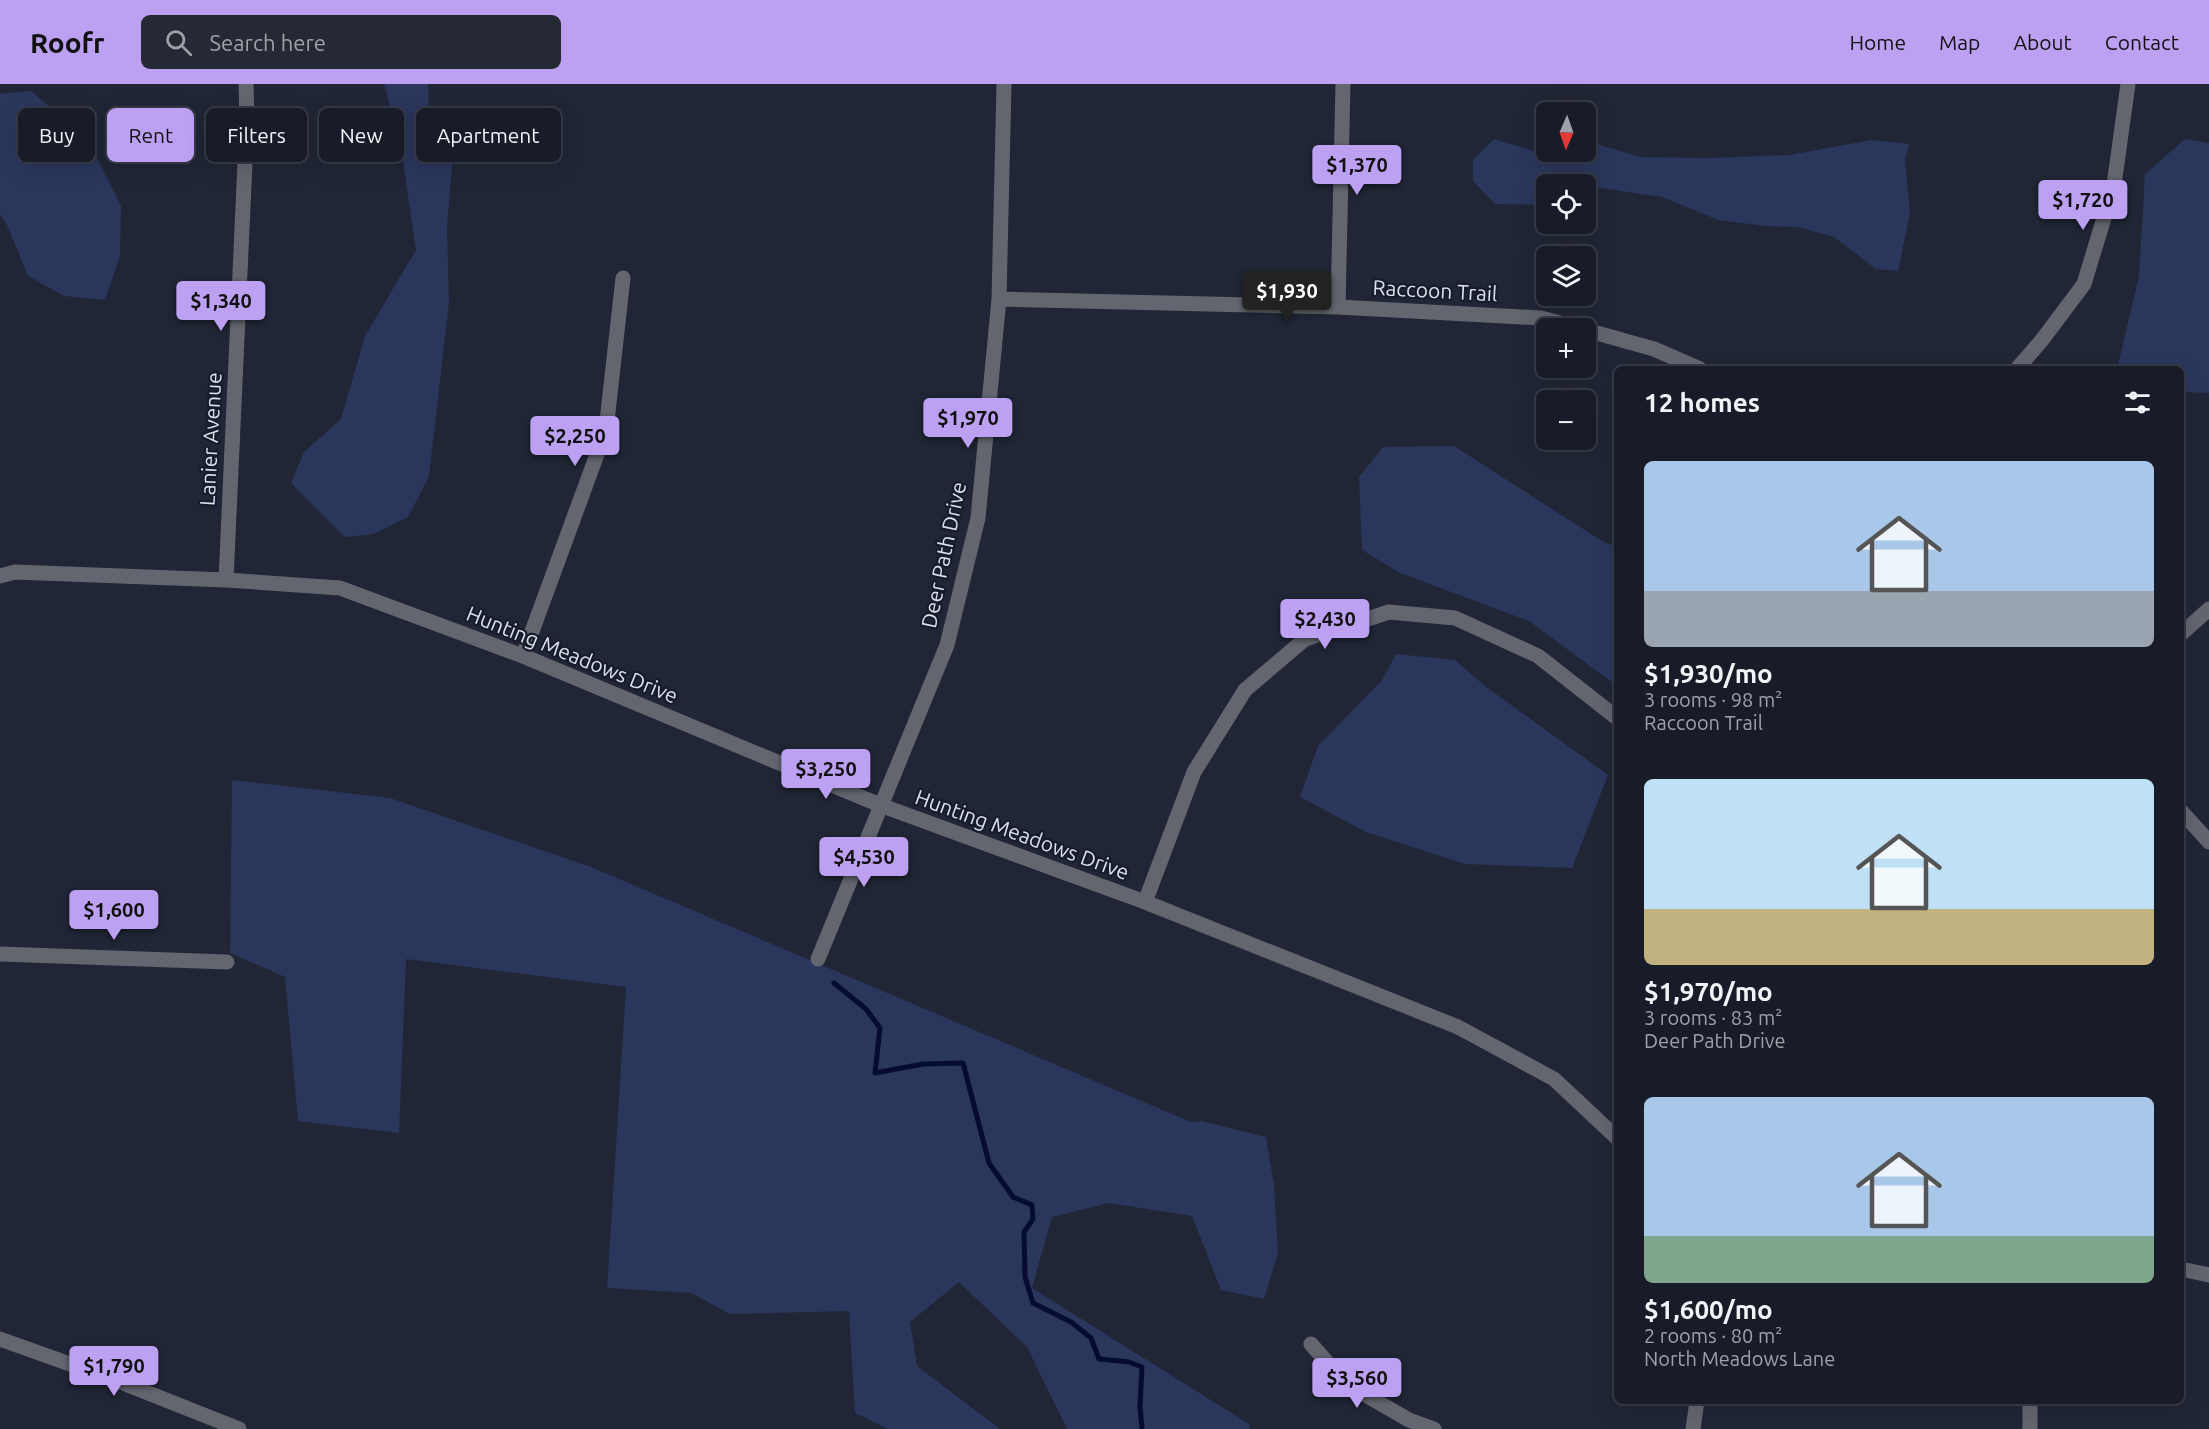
<!DOCTYPE html>
<meta charset="utf-8">
<style>
body{margin:0;font-family:Ubuntu,sans-serif;background:#252934;color:#f1f3f6;height:100vh;display:flex;flex-direction:column;font-size:22px;white-space:nowrap}
*{box-sizing:border-box;margin:0}
p{font-size:20px;color:#9fa1a8}
.icon{flex:none;width:33px;height:33px;fill:none;stroke:currentColor;stroke-width:2;stroke-linecap:round;stroke-linejoin:round}
.map{position:relative;flex:1;overflow:hidden}
.drawer{position:absolute;left:1614px;top:282px;width:570px;height:1038px;display:flex;flex-direction:column;background:#181c28;border-radius:9px;box-shadow:0 6px 24px #0002,0 0 0 2px #363a45}
.drawer>*{flex:none}
.top-card{position:absolute;left:18px;top:24px;width:570px;height:54px;display:flex;gap:12px}
.needle{width:39px;rotate:182deg}
.buttons{position:absolute;left:1536px;top:18px;display:grid;gap:12px}
.buttons a{display:grid;place-items:center;width:60px;height:60px;border-radius:9px;background:#181c28;box-shadow:0 6px 24px #0002,0 0 0 2px #363a45;font-size:30px}
.price{position:absolute;translate:-50% -51px;padding:0 14px;border-radius:6px;background:#bca0f2;color:#111;font-size:20px;line-height:39px;filter:drop-shadow(0 2px 3px #0008)}
.price::after{content:'';position:absolute;left:50%;top:36px;width:18px;height:14px;margin-left:-9px;background:inherit;clip-path:polygon(0 0,100% 0,50% 100%)}
.price.current{background:#222;color:#fff}
ul{padding:0;list-style:none}
li{display:grid;align-content:center;gap:12px;height:318px;padding:0 30px}
li span{display:grid;place-items:center;height:186px;border-radius:9px;color:#555}
li>.icon{margin-inline-start:auto}
span .icon{width:108px;height:108px;fill:#fffc;stroke-width:1}
li b{font-size:26px}
h2{display:flex;justify-content:space-between;align-items:center;height:72px;padding:0 30px;font-size:26px}
.pill{padding:0 21px;border-radius:9px;background:#181c28;box-shadow:0 6px 24px #0002,0 0 0 2px #363a45;font-size:21px;line-height:54px}
.pill.current{background:#bca0f2;color:#111}
header{display:flex;align-items:center;gap:36px;box-sizing:border-box;height:84px;padding:0 30px;background:#bca0f2;color:#111}
header strong{font-size:28px}
nav{display:flex;gap:33px;margin-inline-start:auto;font-size:21px}
.search{width:420px;height:54px;background:#252934;display:flex;align-items:center;gap:15px;box-sizing:border-box;padding:0 21px;border-radius:9px;color:#9fa1a8;font-size:22px}
.map>svg:first-child{display:block}
.green{fill:#2a365c}
.lines{fill:none;stroke-linecap:round;stroke-linejoin:round}
.stream{stroke:#060b31;stroke-width:5}
.minor{stroke:#63666f;stroke-width:15}
.labels{text-anchor:middle;stroke-width:4.5;stroke-linejoin:round;paint-order:stroke}
.street-label{font-size:21px;fill:#dbe0eb;stroke:#171c2c}
</style>
<header>
<strong>Roofr</strong>
<div class="search"><svg class="icon" aria-label="search" viewBox="0 0 24 24"><circle cx="10" cy="10" r="6"/><path d="M15 15l6 6"/></svg>Search here</div>
<nav><a>Home</a><a>Map</a><a>About</a><a>Contact</a></nav>
</header>
<div class="map">
<svg width="2209" height="1345" viewBox="0 0 2209 1345">
<rect width="100%" height="100%" fill="#202636"/>
<path class="green" d="M384,0h44l3,66 22,5 -6,71 2,77 -20,173 -21,41 -35,17 -28,3 -54,-54 13,-31 37,-33 24,-83 51,-86 -15,-102z
M31,7l56,47 34,68 -1,50 -15,44 -41,-4 -36,-20 -21,-51 -7,-11v-120z
M1494,55l54,16 9,-3h29l1,-11 53,16 69,1 80,-3 83,-15 37,4 -4,16 5,54 -12,57 -22,-2 -42,-32 -36,-10 -33,-1 -47,-6 -56,-23 -62,-9 -14,5v-9h-40v21l-51,-1 -22,-23v-21z
M2185,55l24,4v250l-28,-1v-23h-54l-9,-4 21,-89 6,-102z
M1454,362l151,97 12,3v140l-88,-65 -129,-48 -38,-23 -3,-73 24,-30z
M1396,570l59,6 30,26 123,89 -36,93 -107,-4 -99,-32 -66,-35 18,-51 64,-66z
M232,696l158,18 201,69 600,255 11,-1 64,16 8,49 4,67 -14,46 -43,-9 -29,-74 -83,-13 -57,14 -20,71 217,136 1,5h-183l-40,-82 -68,-65 -49,40 7,44 83,63h-112l-33,-16 -6,-102 -119,3 -39,-21 -84,-5 19,-301 -220,-28 -7,174 -101,-12 -13,-144 -55,-24z"/>
<g class="lines">
<path class="stream" d="M834,899l32,26 14,19 -5,45 48,-9 40,-1 26,100 24,34 19,8 1,14 -9,13 1,45 8,26 38,19 20,16 8,21 30,3 13,5 -2,40 2,22"/>
<path class="minor" d="M999,215l339,8 203,11 38,10
M1338,223l5,-223
M1586,246l68,19 46,20
M2017,285l25,-29 42,-56 30,-99 14,-101
M0,492l15,-4 211,8 114,8 183,68 357,149 265,97 313,125 96,52 63,59
M226,496l21,-461 -1,-35
M2181,550l28,-25
M523,572l83,-226 17,-152
M2181,727l28,31
M1145,818l49,-130 51,-82 60,-51 84,-27 66,6 83,38 79,62
M0,870l227,8
M818,875l129,-314 31,-127 21,-219 5,-215
M2181,1185l28,6
M0,1255l123,44 116,46
M1311,1260l34,39 64,37 25,9
M2030,1317v28
M1693,1345l4,-28"/>
</g>
<g class="labels">
<g class="street-label">
<text transform="translate(1435 207) rotate(3)" y="7">Raccoon Trail</text>
<text transform="translate(211 355) rotate(-87)" y="7">Lanier Avenue</text>
<text transform="translate(944 471) rotate(-78)" y="7">Deer Path Drive</text>
<text transform="translate(572 571) rotate(22)" y="7">Hunting Meadows Drive</text>
<text transform="translate(1022 751) rotate(20)" y="7">Hunting Meadows Drive</text>
</g>
</g>
</svg>
<div class="buttons">
<a><svg class="needle" viewBox="-14 -14 28 28"><path d="M0-13l5 13h-10z" fill="#e53935"/><path d="M0 13l5-13h-10z" fill="#9fa1a8"/></svg></a>
<a><svg class="icon" aria-label="locate" viewBox="0 0 24 24"><circle cx="12" cy="12" r="6"/><path d="M12 2v4M12 18v4M2 12h4M18 12h4"/></svg></a>
<a><svg class="icon" aria-label="layers" viewBox="0 0 24 24"><path d="M12 4l9 5-9 5-9-5zM3 14l9 5 9-5"/></svg></a>
<a>+</a>
<a>−</a>
</div>
<b class="price" style="left:1357px;top:112px">$1,370</b>
<b class="price" style="left:2083px;top:147px">$1,720</b>
<b class="price current" style="left:1287px;top:238px">$1,930</b>
<b class="price" style="left:221px;top:248px">$1,340</b>
<b class="price" style="left:968px;top:365px">$1,970</b>
<b class="price" style="left:575px;top:383px">$2,250</b>
<b class="price" style="left:1325px;top:566px">$2,430</b>
<b class="price" style="left:826px;top:716px">$3,250</b>
<b class="price" style="left:864px;top:804px">$4,530</b>
<b class="price" style="left:114px;top:857px">$1,600</b>
<b class="price" style="left:114px;top:1313px">$1,790</b>
<b class="price" style="left:1357px;top:1325px">$3,560</b>
<div class="top-card">
<a class="pill">Buy</a>
<a class="pill current">Rent</a>
<a class="pill">Filters</a>
<a class="pill">New</a>
<a class="pill">Apartment</a>
</div>
<section class="drawer">
<h2>12 homes<svg class="icon" aria-label="filters" viewBox="0 0 24 24"><path d="M4 7h16M4 17h16"/><circle cx="9" cy="7" r="2"/><circle cx="15" cy="17" r="2"/></svg></h2>
<ul>
<li><span style="background:linear-gradient(#a9c7e8 70%,#9aa5b1 0)"><svg class="icon" aria-label="home" viewBox="0 0 24 24"><path d="M3 11l9-7 9 7M6 9v11h12V9"/></svg></span><div><b>$1,930/mo</b><p>3 rooms · 98 m²</p><p>Raccoon Trail</p></div></li>
<li><span style="background:linear-gradient(#bfe0f5 70%,#c2b280 0)"><svg class="icon" aria-label="home" viewBox="0 0 24 24"><path d="M3 11l9-7 9 7M6 9v11h12V9"/></svg></span><div><b>$1,970/mo</b><p>3 rooms · 83 m²</p><p>Deer Path Drive</p></div></li>
<li><span style="background:linear-gradient(#a9c7e8 75%,#7fa58c 0)"><svg class="icon" aria-label="home" viewBox="0 0 24 24"><path d="M3 11l9-7 9 7M6 9v11h12V9"/></svg></span><div><b>$1,600/mo</b><p>2 rooms · 80 m²</p><p>North Meadows Lane</p></div></li>
</ul>
</section>
</div>
